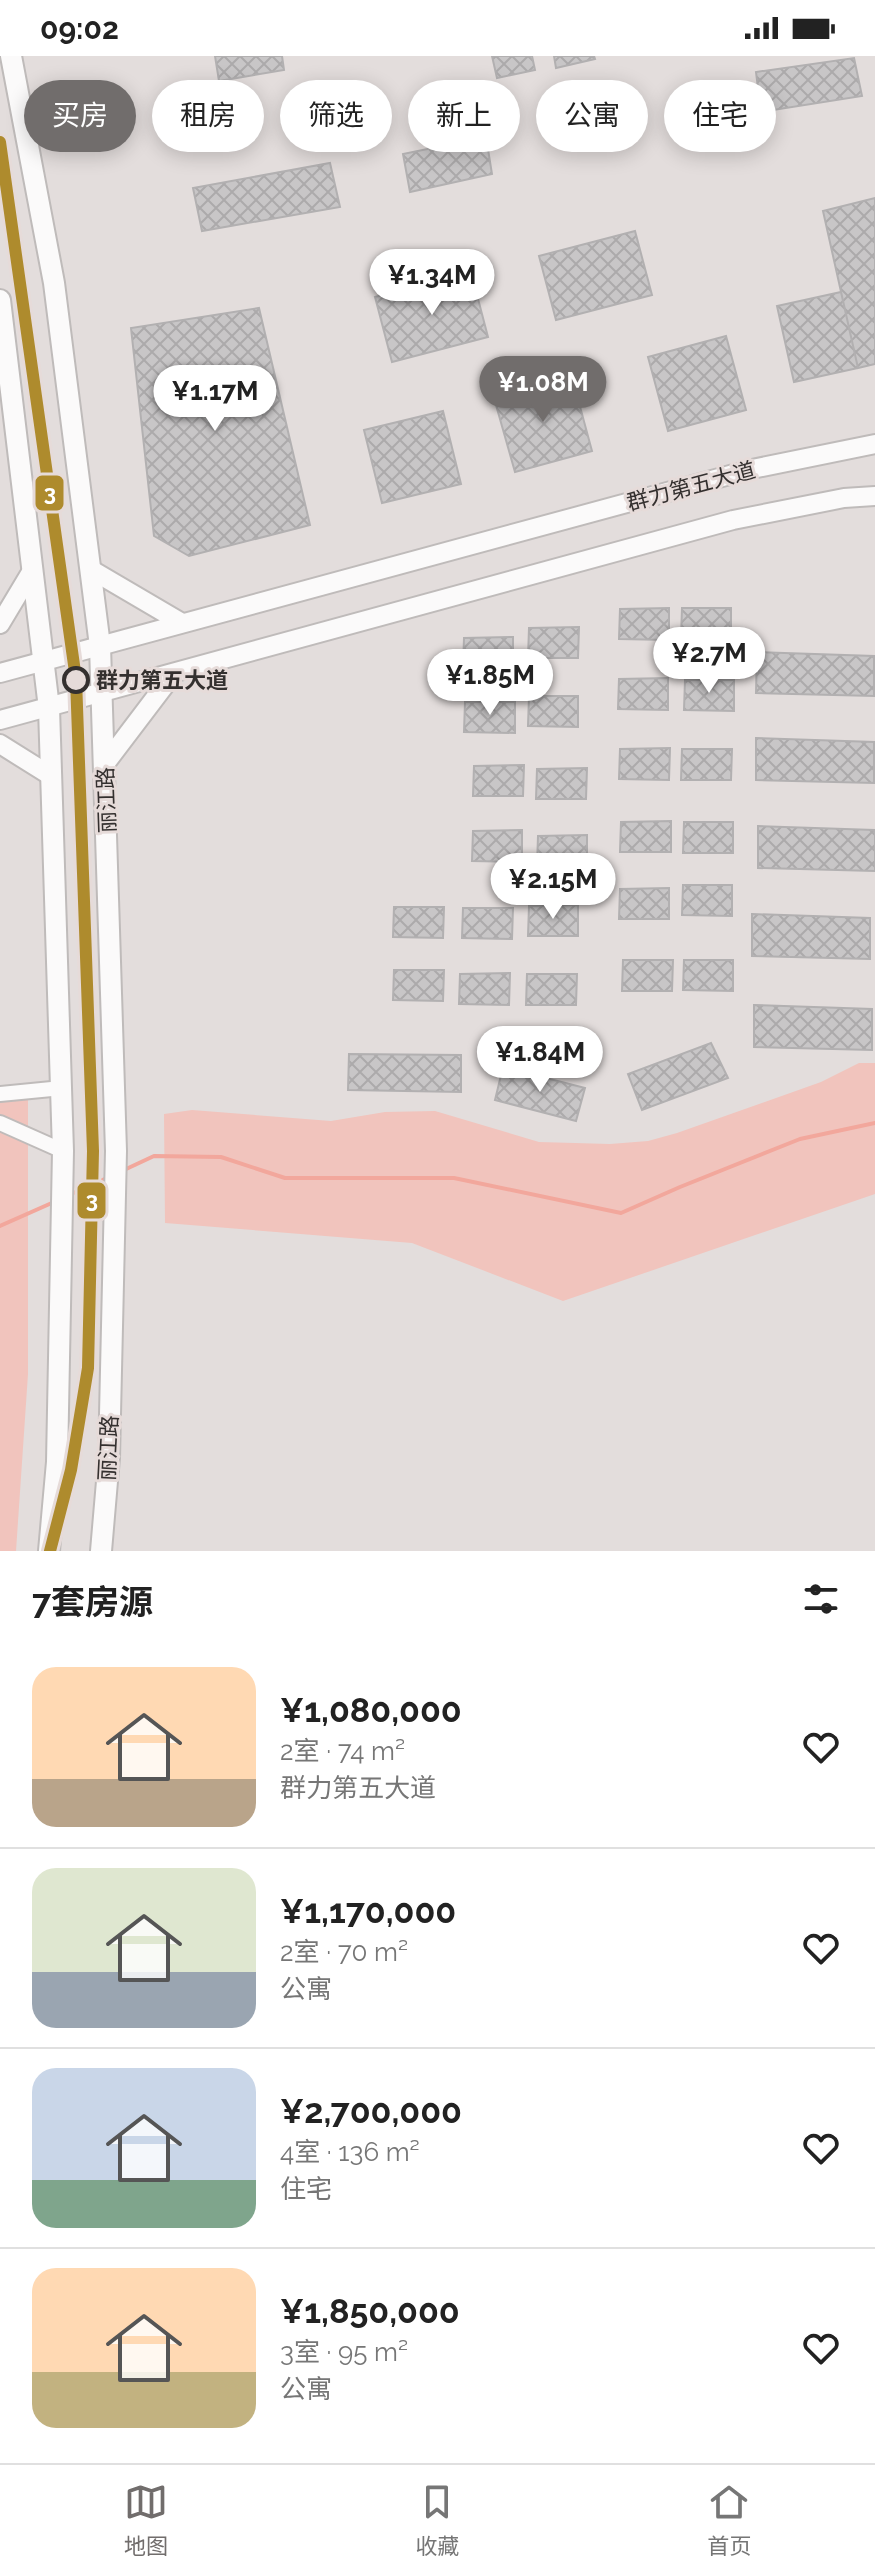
<!DOCTYPE html>
<html lang="zh">
<meta charset="utf-8">
<style>
body{margin:0;font-family:Raleway,"Noto Sans SC",sans-serif;background:#f2f2f2;color:#222;height:100vh;display:flex;flex-direction:column;font-size:30px;white-space:nowrap}
*{box-sizing:border-box;margin:0}
p{font-size:26px;color:#767676}
.icon{flex:none;width:44px;height:44px;fill:none;stroke:currentColor;stroke-width:2;stroke-linecap:round;stroke-linejoin:round}
.map{position:relative;height:1495px;overflow:hidden}
.panel{display:flex;flex-direction:column;background:#fff;flex:1}
.panel>*{flex:none}
.hud{position:absolute;left:24px;top:24px;width:828px;height:72px;display:flex;gap:16px}
.price{position:absolute;translate:-50% -68px;padding:0 18px;border-radius:28px;background:#fff;color:#222;font-size:26px;line-height:52px;filter:drop-shadow(0 2px 4px #0008)}
.price::after{content:'';position:absolute;left:50%;top:48px;width:24px;height:18px;margin-left:-12px;background:inherit;clip-path:polygon(0 0,100% 0,50% 100%)}
.price.selected{background:#716d6c;color:#fff}
ul{padding:0;list-style:none}
li{display:flex;align-items:center;gap:24px;height:200px;padding:0 32px}
li+li{border-top:2px solid #e0e0e0}
li span{display:grid;place-items:center;flex:none;width:224px;height:160px;border-radius:24px;color:#555}
li>.icon{margin-inline-start:auto}
span .icon{width:96px;height:96px;fill:#fffc;stroke-width:1}
li b{font-size:34px}
h2{display:flex;justify-content:space-between;align-items:center;height:96px;padding:0 32px;font-size:34px}
.chip{padding:0 28px;border-radius:36px;background:#fff;box-shadow:0 4px 20px #0003;font-size:28px;line-height:72px}
.chip.selected{background:#716d6c;color:#fff}
.status{display:flex;justify-content:space-between;align-items:center;height:56px;padding:0 40px;background:#fff;direction:ltr}
.status svg{height:22px;fill:currentColor}
.tabs{display:flex;justify-content:space-around;align-items:center;height:112px;border-top:2px solid #e0e0e0;background:#fff;font-size:22px;color:#767676}
.tabs a{display:grid;justify-items:center;gap:4px}
.tabs .selected{color:#716d6c}
.map>svg:first-child{display:block}
.park{fill:#f1c4bd}
.lines{fill:none;stroke-linecap:round;stroke-linejoin:round}
.stream{stroke:#f2a79c;stroke-width:4}
.building{fill:url(#building-cross-hatch);stroke:#b2b0b1;stroke-width:2}
.minor-casing{stroke:#bfbbba;stroke-width:18}
.secondary-casing{stroke:#bfbbba;stroke-width:22}
.primary-casing{stroke:#bfbbba;stroke-width:24}
.minor{stroke:#fbfafa;stroke-width:14}
.secondary{stroke:#fbfafa;stroke-width:18}
.primary{stroke:#fbfafa;stroke-width:20}
.metro-1-casing{stroke:#e6dbd9;stroke-width:18}
.metro-1{stroke:#ae8b2d;stroke-width:12}
.stop-dot{fill:#e6dbd9;stroke:#34302f;stroke-width:4}
.labels{text-anchor:middle;stroke-width:6;stroke-linejoin:round;paint-order:stroke}
.street-label{font-size:22px;fill:#34302f;stroke:#e6dbd9}
.stop-label{font-size:22px;font-weight:bold;fill:#34302f;stroke:#e6dbd9;text-anchor:start}
.line-badge{stroke:#e6dbd9;stroke-width:3}
.badge-label{font-size:22px;text-anchor:middle;font-weight:bold;fill:#fff}
</style>
<div class="status"><b>09:02</b><svg viewBox="0 0 49 12"><path d="M0 12V9h3v3zM5 12V6h3v6zM10 12V3h3v9zM15 12V0h3v12zM26 1h20v11H26zM47 4h2v5h-2z"/></svg></div>
<div class="map">
<svg width="875" height="1495" viewBox="0 0 875 1495">
<defs>
<pattern id="building-cross-hatch" width="8" height="8" patternUnits="userSpaceOnUse" patternTransform="scale(2)"><rect width="8" height="8" fill="#c8c6c7"/><path d="M0 0l8 8M0 8l8-8" fill="none" stroke="#acaaab"/></pattern>
</defs>
<rect width="100%" height="100%" fill="#e3dddc"/>
<path class="park" d="M859,1007h16v131l-312,107 -151,-58 -247,-20 -1,-109 28,-4 139,11 54,-9 50,-1 104,31 71,2 38,-3 29,-8 144,-51z
M28,1031v287l-12,177h-16v-462z"/>
<g class="lines">
<path class="stream" d="M124,1114l30,-14 67,1 64,21h169l167,35 59,-26 120,-48 75,-16
M69,1139l40,-18
M0,1170l54,-24"/>
</g>
<path class="building" d="M215,0h67l2,14 -65,11z
M492,0h40l3,14 -38,8z
M554,0h40l1,3 -39,9z
M854,2l8,38 -101,16 -5,-40z
M486,81l6,37 -82,18 -7,-38z
M330,107l10,44 -138,24 -9,-43z
M875,142v166l-17,4 -35,-157z
M635,175l17,64 -96,25 -17,-64z
M471,216l17,65 -96,25 -17,-65z
M841,236l17,76 -64,14 -17,-76z
M259,252l51,217 -121,31 -35,-20 -23,-208z
M726,280l20,74 -78,21 -20,-74z
M572,321l20,74 -77,21 -21,-74z
M443,355l18,73 -79,19 -18,-73z
M669,552v32l-50,-1 1,-30z
M682,552h49v31l-50,-1z
M579,571l-1,31h-50l1,-30z
M513,581v31h-50l1,-30z
M757,596l117,4v40l-118,-3z
M668,622v32l-50,-1 1,-30z
M685,624h49v31l-50,-1z
M529,640h49v31l-50,-1z
M465,646h50v31l-51,-1z
M756,682l118,4v41l-118,-3z
M670,692l-1,32 -50,-1 1,-30z
M682,693h50l-1,31h-50z
M524,709l-1,31h-50l1,-30z
M587,712l-1,31h-50l1,-30z
M671,765v31h-51l1,-30z
M684,766h49v31h-50z
M758,770l117,4v41l-117,-3z
M522,774v32l-50,-1 1,-30z
M587,779v31h-50l1,-30z
M683,829h49v31l-50,-1z
M669,832v31h-50l1,-30z
M578,849v31h-50l1,-30z
M394,851h50l-1,31 -50,-1z
M463,852h50l-1,31 -50,-1z
M752,858l118,4v41l-118,-3z
M623,904h50l-1,31h-50z
M684,904h49v31l-50,-1z
M394,914h50l-1,31 -50,-1z
M510,917l-1,32 -50,-1 1,-30z
M527,918h50l-1,31h-50z
M754,949l118,4v41l-118,-3z
M711,987l17,35 -86,32 -14,-36z
M349,998l112,1v37l-113,-2z
M503,1011l82,21 -9,33 -81,-21z"/>
<g class="lines">
<g class="minor-casing">
<path id="minor" d="M0,1038l62,-6
M0,1067l63,28"/>
</g>
<g class="secondary-casing">
<path id="secondary" d="M90,513l92,54
M0,568l33,-55
M0,617l752,-204 123,-25
M0,664l733,-200 111,-22 31,-2
M0,688l51,32
M105,708l69,-91"/>
</g>
<g class="primary-casing">
<path id="primary" d="M11,0l43,227 46,363 16,505 -7,307 -8,93
M0,244l49,408 14,443 -6,311 -8,89"/>
</g>
<use href="#minor" class="minor"/>
<use href="#secondary" class="secondary"/>
<use href="#primary" class="primary"/>
<g class="metro-1-casing">
<path id="metro-1" d="M0,86l76,537 17,472 -5,217 -17,102 -21,81"/>
</g>
<use href="#metro-1" class="metro-1"/>
</g>
<circle class="stop-dot" cx="76" cy="624" r="12"/>
<g class="labels">
<g class="street-label">
<text transform="translate(691 430) rotate(-15)" y="8">群力第五大道</text>
<text transform="translate(106 744) rotate(-92)" y="8">丽江路</text>
<text transform="translate(108 1392) rotate(-87)" y="8">丽江路</text>
</g>
<g class="stop-label">
<text x="96" y="632">群力第五大道</text>
</g>
</g>
<g class="line-badge">
<rect x="34" y="418" width="31" height="38" rx="8" fill="#ae8b2d"/>
<rect x="76" y="1125" width="31" height="39" rx="8" fill="#ae8b2d"/>
</g>
<g class="badge-label">
<text x="50" y="445">3</text>
<text x="92" y="1152">3</text>
</g>
</svg>
<b class="price" style="left:432px;top:261px">¥1.34M</b>
<b class="price selected" style="left:543px;top:368px">¥1.08M</b>
<b class="price" style="left:215px;top:377px">¥1.17M</b>
<b class="price" style="left:709px;top:639px">¥2.7M</b>
<b class="price" style="left:490px;top:661px">¥1.85M</b>
<b class="price" style="left:553px;top:865px">¥2.15M</b>
<b class="price" style="left:540px;top:1038px">¥1.84M</b>
<div class="hud">
<a class="chip selected">买房</a>
<a class="chip">租房</a>
<a class="chip">筛选</a>
<a class="chip">新上</a>
<a class="chip">公寓</a>
<a class="chip">住宅</a>
</div>
</div>
<section class="panel">
<h2>7套房源<svg class="icon" aria-label="filters" viewBox="0 0 24 24"><path d="M4 7h16M4 17h16"/><circle cx="9" cy="7" r="2"/><circle cx="15" cy="17" r="2"/></svg></h2>
<ul>
<li><span style="background:linear-gradient(#ffd9b3 70%,#b9a48a 0)"><svg class="icon" aria-label="home" viewBox="0 0 24 24"><path d="M3 11l9-7 9 7M6 9v11h12V9"/></svg></span><div><b>¥1,080,000</b><p>2室 · 74 m²</p><p>群力第五大道</p></div><svg class="icon" aria-label="heart" viewBox="0 0 24 24"><path d="M12 20l-8-8c-3-5 5-10 8-4 3-6 11-1 8 4z"/></svg></li>
<li><span style="background:linear-gradient(#dfe7d0 65%,#9aa5b1 0)"><svg class="icon" aria-label="home" viewBox="0 0 24 24"><path d="M3 11l9-7 9 7M6 9v11h12V9"/></svg></span><div><b>¥1,170,000</b><p>2室 · 70 m²</p><p>公寓</p></div><svg class="icon" aria-label="heart" viewBox="0 0 24 24"><path d="M12 20l-8-8c-3-5 5-10 8-4 3-6 11-1 8 4z"/></svg></li>
<li><span style="background:linear-gradient(#c9d6e8 70%,#7fa58c 0)"><svg class="icon" aria-label="home" viewBox="0 0 24 24"><path d="M3 11l9-7 9 7M6 9v11h12V9"/></svg></span><div><b>¥2,700,000</b><p>4室 · 136 m²</p><p>住宅</p></div><svg class="icon" aria-label="heart" viewBox="0 0 24 24"><path d="M12 20l-8-8c-3-5 5-10 8-4 3-6 11-1 8 4z"/></svg></li>
<li><span style="background:linear-gradient(#ffd9b3 65%,#c2b280 0)"><svg class="icon" aria-label="home" viewBox="0 0 24 24"><path d="M3 11l9-7 9 7M6 9v11h12V9"/></svg></span><div><b>¥1,850,000</b><p>3室 · 95 m²</p><p>公寓</p></div><svg class="icon" aria-label="heart" viewBox="0 0 24 24"><path d="M12 20l-8-8c-3-5 5-10 8-4 3-6 11-1 8 4z"/></svg></li>
</ul>
</section>
<nav class="tabs">
<a class="selected"><svg class="icon" aria-label="map" viewBox="0 0 24 24"><path d="M3 6l6-2 6 2 6-2v14l-6 2-6-2-6 2zM9 4v14M15 6v14"/></svg>地图</a>
<a><svg class="icon" aria-label="saved" viewBox="0 0 24 24"><path d="M7 4h10v16l-5-4-5 4z"/></svg>收藏</a>
<a><svg class="icon" aria-label="home" viewBox="0 0 24 24"><path d="M3 11l9-7 9 7M6 9v11h12V9"/></svg>首页</a>
</nav>
